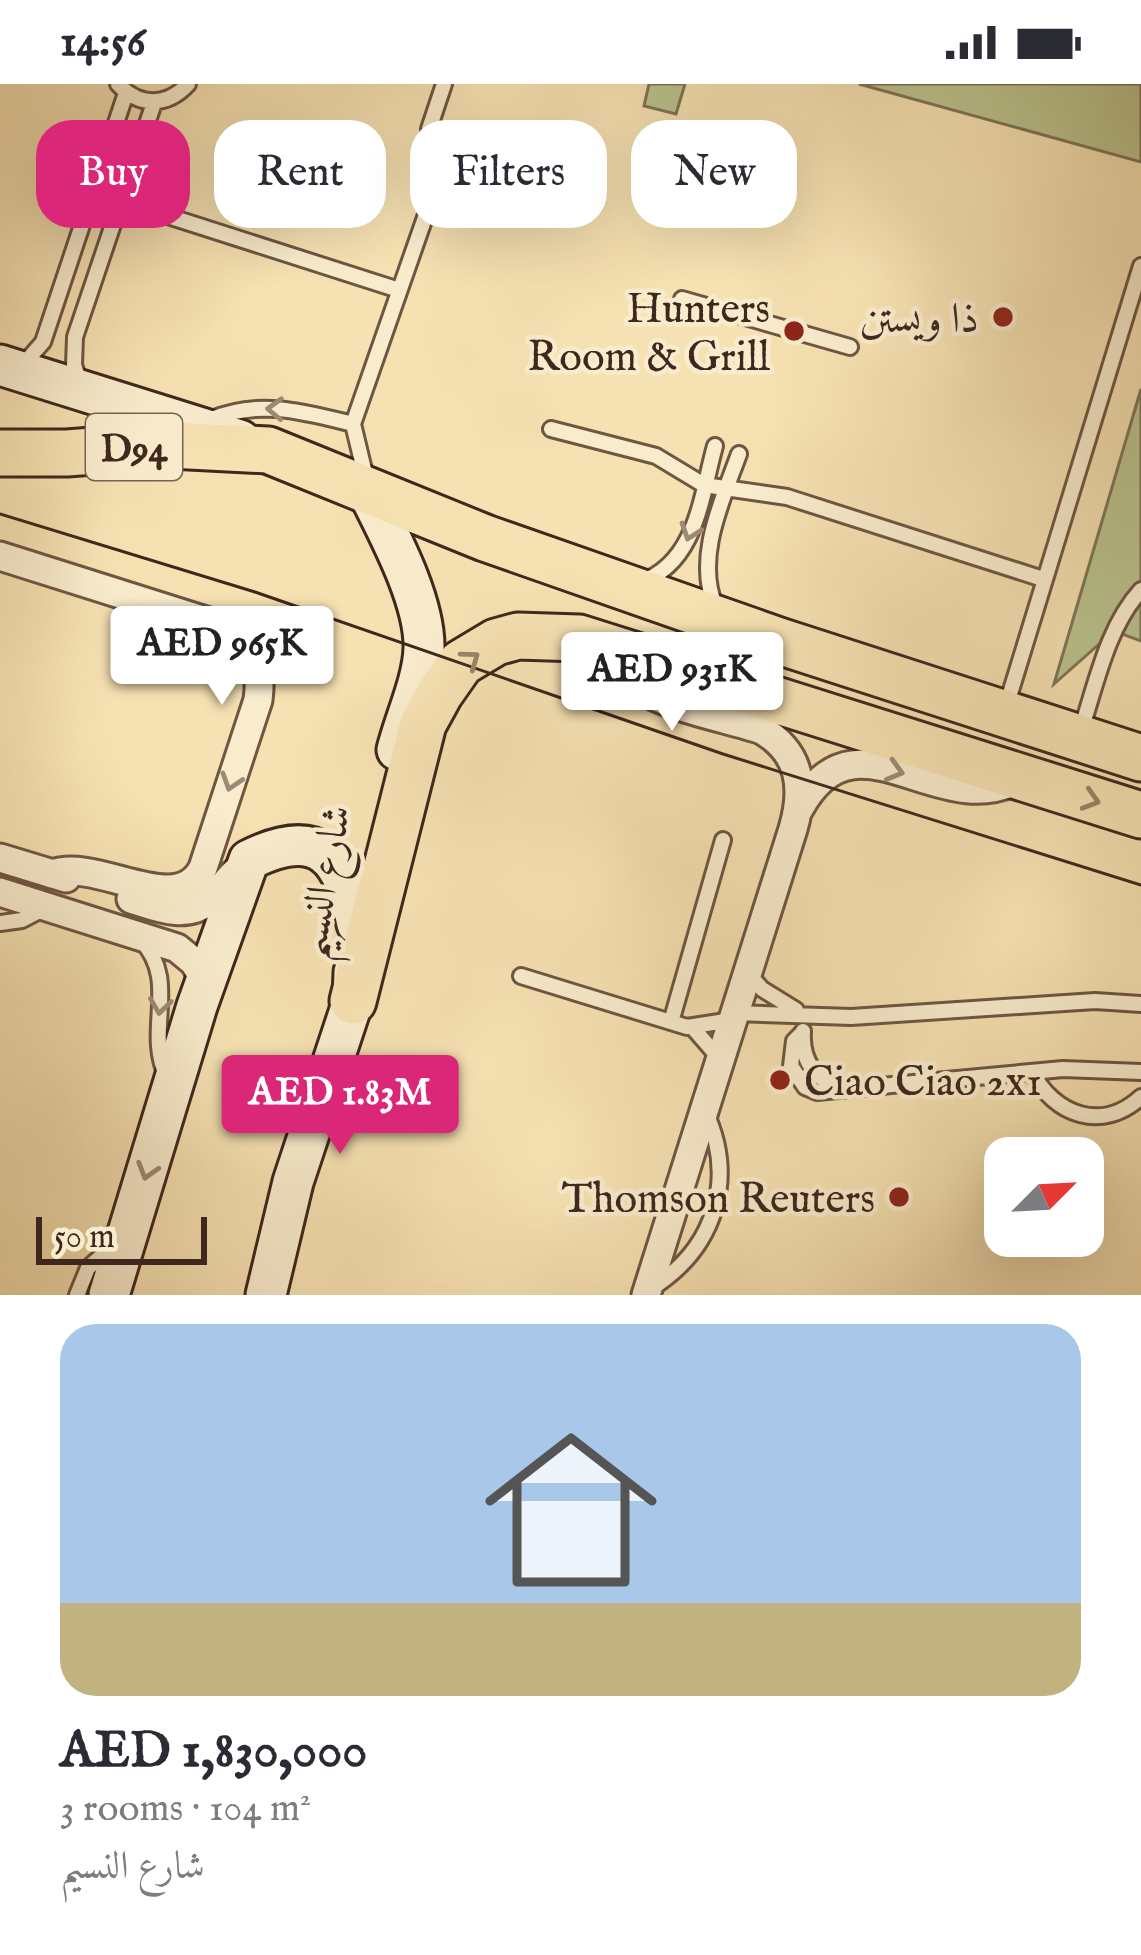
<!DOCTYPE html>
<meta charset="utf-8">
<style>
body{margin:0;font-family:"IM FELL English",Amiri,serif;background:#f2f2f3;color:#2b2b33;height:100vh;display:flex;flex-direction:column;font-size:45px;white-space:nowrap}
*{box-sizing:border-box;margin:0}
p{font-size:39px;color:#7c7c81}
.icon{flex:none;width:66px;height:66px;fill:none;stroke:currentColor;stroke-width:2;stroke-linecap:round;stroke-linejoin:round}
.map{position:relative;height:1211px;overflow:hidden}
.sheet{display:flex;flex-direction:column;background:#fff;flex:1}
.sheet>*{flex:none}
.banner{position:absolute;left:36px;top:36px;width:1071px;height:108px;display:flex;gap:24px}
.needle{width:78px;rotate:66deg}
.tools{position:absolute;left:984px;top:1053px;display:grid;gap:24px}
.tools a{display:grid;place-items:center;width:120px;height:120px;border-radius:24px;background:#fff;box-shadow:0 12px 48px #0002;font-size:60px}
.scale{position:absolute;left:36px;bottom:30px;width:171px;box-sizing:border-box;padding-left:12px;border:6px solid #3f271d;border-top:0;font-size:33px;line-height:42px;white-space:nowrap;color:#3f271d;-webkit-text-stroke:9px #f9eccd;paint-order:stroke}
.price{position:absolute;translate:-50% -102px;padding:0 27px;border-radius:12px;background:#fff;color:#222;font-size:39px;line-height:78px;filter:drop-shadow(0 3px 6px #0008)}
.price::after{content:'';position:absolute;left:50%;top:72px;width:36px;height:27px;margin-left:-18px;background:inherit;clip-path:polygon(0 0,100% 0,50% 100%)}
.price.selected{background:#db2777;color:#fff}
ul{padding:0;list-style:none}
li{display:grid;align-content:center;gap:24px;height:636px;padding:0 60px}
li span{display:grid;place-items:center;height:372px;border-radius:36px;color:#555}
li>.icon{margin-inline-start:auto}
span .icon{width:216px;height:216px;fill:#fffc;stroke-width:1}
li b{font-size:51px}
.chip{padding:0 42px;border-radius:36px;background:#fff;box-shadow:0 12px 48px #0002;font-size:42px;line-height:108px}
.chip.selected{background:#db2777;color:#fff}
.status{display:flex;justify-content:space-between;align-items:center;height:84px;padding:0 60px;background:#fff;direction:ltr}
.status svg{height:33px;fill:currentColor}
.map>svg:first-child{display:block}
.green{fill:#bac38e;stroke:#7c7556;stroke-width:3}
.lines{fill:none;stroke-linecap:round;stroke-linejoin:round}
.lane-casing{stroke:#6d5642;stroke-width:20}
.street-casing{stroke:#6d5642;stroke-width:33}
.secondary-casing{stroke:#3f271d;stroke-width:45}
.primary-casing{stroke:#3f271d;stroke-width:51}
.lane{stroke:#f9eccd;stroke-width:14}
.street{stroke:#f9eccd;stroke-width:27}
.secondary{stroke:#f9eccd;stroke-width:39}
.primary{stroke:#f6e1b2;stroke-width:45}
.tram{stroke:#3f271d;stroke-width:3}
.oneway{stroke:#9c8a75}
.oneway2{stroke:#9a8468}
.poi-dot{fill:#8f2418;stroke:#f9eccd;stroke-width:4.5}
.labels{text-anchor:middle;stroke-width:9;stroke-linejoin:round;paint-order:stroke}
.shield{fill:#f9eccd;stroke:#776252;stroke-width:3}
.shield-label{font-size:39px;font-weight:bold;fill:#3f271d}
.poi-label{font-size:42px;fill:#3f271d;stroke:#f9eccd;text-anchor:end}
.street-label{font-size:42px;fill:#3f271d;stroke:#f9eccd}
</style>
<div class="status"><b>14:56</b><svg viewBox="0 0 49 12"><path d="M0 12V9h3v3zM5 12V6h3v6zM10 12V3h3v9zM15 12V0h3v12zM26 1h20v11H26zM47 4h2v5h-2z"/></svg></div>
<div class="map">
<svg width="1141" height="1211" viewBox="0 0 1141 1211">
<rect width="100%" height="100%" fill="#f6e1b2"/>
<filter id="stains"><feTurbulence type="fractalNoise" baseFrequency=".00167" numOctaves="4"/><feColorMatrix values="0 0 0 0 .2 0 0 0 0 .09 0 0 0 0 .02 0 0 0 .5 -.17"/></filter>
<radialGradient id="worn" r=".72"><stop offset=".6" stop-color="#630" stop-opacity="0"/><stop offset="1" stop-color="#630" stop-opacity=".3"/></radialGradient>
<path class="green" d="M649,0h36l-9,30 -32,-8z
M859,0h282v78z
M1141,305v252l-27,-10 -60,53z"/>
<g class="lines">
<g class="lane-casing">
<path id="lane" d="M118,0c21,23 49,23 70,0
M436,102l-7,-57 15,-45
M121,117l278,89
M682,215l168,48
M22,282l21,-24 83,-249
M80,299l-6,-18 1,-28 79,-234
M212,335c48,-20 92,-7 141,5
M551,345l105,27 48,29 83,12 256,82
M366,394l-13,-54 83,-238 19,-31 30,-13
M641,498c56,-20 60,-86 74,-136
M716,524c-22,-49 6,-107 23,-154
M1005,626l136,-444
M1080,649c16,-48 27,-106 61,-143
M0,839l22,-3 23,-12
M141,856c39,42 3,90 26,137
M748,889l14,16 34,21
M521,892l166,51 45,-7
M735,929l116,4 244,-16 46,3
M671,938l52,-182
M693,944l27,31
M803,947c-2,29 11,48 38,57
M803,948l-9,9 -3,25 14,21 12,5 246,-23 78,3
M1032,988c22,43 70,61 109,25
M652,1204c63,-40 85,-109 53,-177
M77,1211l11,-27 28,-25"/>
</g>
<g class="street-casing">
<path id="street" d="M0,472l231,73c26,19 31,40 27,71l-55,168c-27,52 -104,-11 -151,6
M600,560c20,58 108,68 162,86 39,23 43,58 31,99l-147,466
M799,725c57,-106 139,16 221,-31
M0,774l66,20
M0,808l177,56 17,14 11,19
M131,815c26,8 54,21 78,2 11,-8 17,-21 28,-30"/>
</g>
<g class="secondary-casing">
<path id="secondary" d="M0,281l240,75
M366,404c21,43 59,111 58,160 -1,33 -19,70 -27,102
M109,1211l88,-289 52,-146c70,-35 94,-4 108,64
M266,1211l27,-113 60,-181 1,-29"/>
</g>
<g class="primary-casing">
<path id="primary" d="M0,369h67l103,-8 98,5 217,88 297,104 359,116
M353,917l70,-277 17,-31 21,-30 35,-21 22,-6 61,2 562,177"/>
</g>
<use href="#lane" class="lane"/>
<use href="#street" class="street"/>
<use href="#secondary" class="secondary"/>
<use href="#primary" class="primary"/>
<path class="tram" d="M0,430l255,78 468,162 418,131"/>
</g>
<defs><path id="oneway-chevron" d="M-2-3.5L2.5 0L-2 3.5" fill="none" stroke-width="1.6" stroke-linecap="round" stroke-linejoin="round" transform="scale(3)"/></defs>
<g class="oneway">
<use href="#oneway-chevron" transform="translate(275 325) rotate(-178)"/>
<use href="#oneway-chevron" transform="translate(690 448) rotate(109)"/>
<use href="#oneway-chevron" transform="translate(895 687) rotate(16)"/>
<use href="#oneway-chevron" transform="translate(231 698) rotate(108)"/>
<use href="#oneway-chevron" transform="translate(160 922) rotate(98)"/>
<use href="#oneway-chevron" transform="translate(147 1087) rotate(107)"/>
</g>
<g class="oneway2">
<use href="#oneway-chevron" transform="translate(471 575) rotate(-36)"/>
<use href="#oneway-chevron" transform="translate(1091 716) rotate(17)"/>
</g>
<g class="poi-dot">
<circle cx="1003" cy="233" r="12"/>
<circle cx="794" cy="247" r="12"/>
<circle cx="780" cy="996" r="12"/>
<circle cx="899" cy="1113" r="12"/>
</g>
<g class="labels">
<rect class="shield" x="86" y="330" width="96" height="66" rx="9"/>
<g class="shield-label">
<text x="134" y="377">D94</text>
</g>
<g class="poi-label">
<text x="770" y="238">Hunters<tspan x="770" dy="48">Room &amp; Grill</tspan></text>
<text x="979" y="248">ذا ويستن</text>
<text x="804" y="1011" text-anchor="start">Ciao Ciao 2x1</text>
<text x="875" y="1128">Thomson Reuters</text>
</g>
<g class="street-label">
<text transform="translate(322 798) rotate(-80)" y="15">شارع النسيم</text>
</g>
</g>
<rect width="100%" height="100%" filter="url(#stains)"/>
<rect width="100%" height="100%" fill="url(#worn)"/>
</svg>
<div class="tools">
<a><svg class="needle" viewBox="-14 -14 28 28"><path d="M0-13l5 13h-10z" fill="#e53935"/><path d="M0 13l5-13h-10z" fill="#7c7c81"/></svg></a>
</div>
<div class="scale">50 m</div>
<b class="price" style="left:222px;top:624px">AED 965K</b>
<b class="price" style="left:672px;top:650px">AED 931K</b>
<b class="price selected" style="left:340px;top:1073px">AED 1.83M</b>
<div class="banner">
<a class="chip selected">Buy</a>
<a class="chip">Rent</a>
<a class="chip">Filters</a>
<a class="chip">New</a>
</div>
</div>
<section class="sheet">
<ul>
<li><span style="background:linear-gradient(#a9c7e8 75%,#c2b280 0)"><svg class="icon" aria-label="home" viewBox="0 0 24 24"><path d="M3 11l9-7 9 7M6 9v11h12V9"/></svg></span><div><b>AED 1,830,000</b><p>3 rooms · 104 m²</p><p>شارع النسيم</p></div></li>
</ul>
</section>
